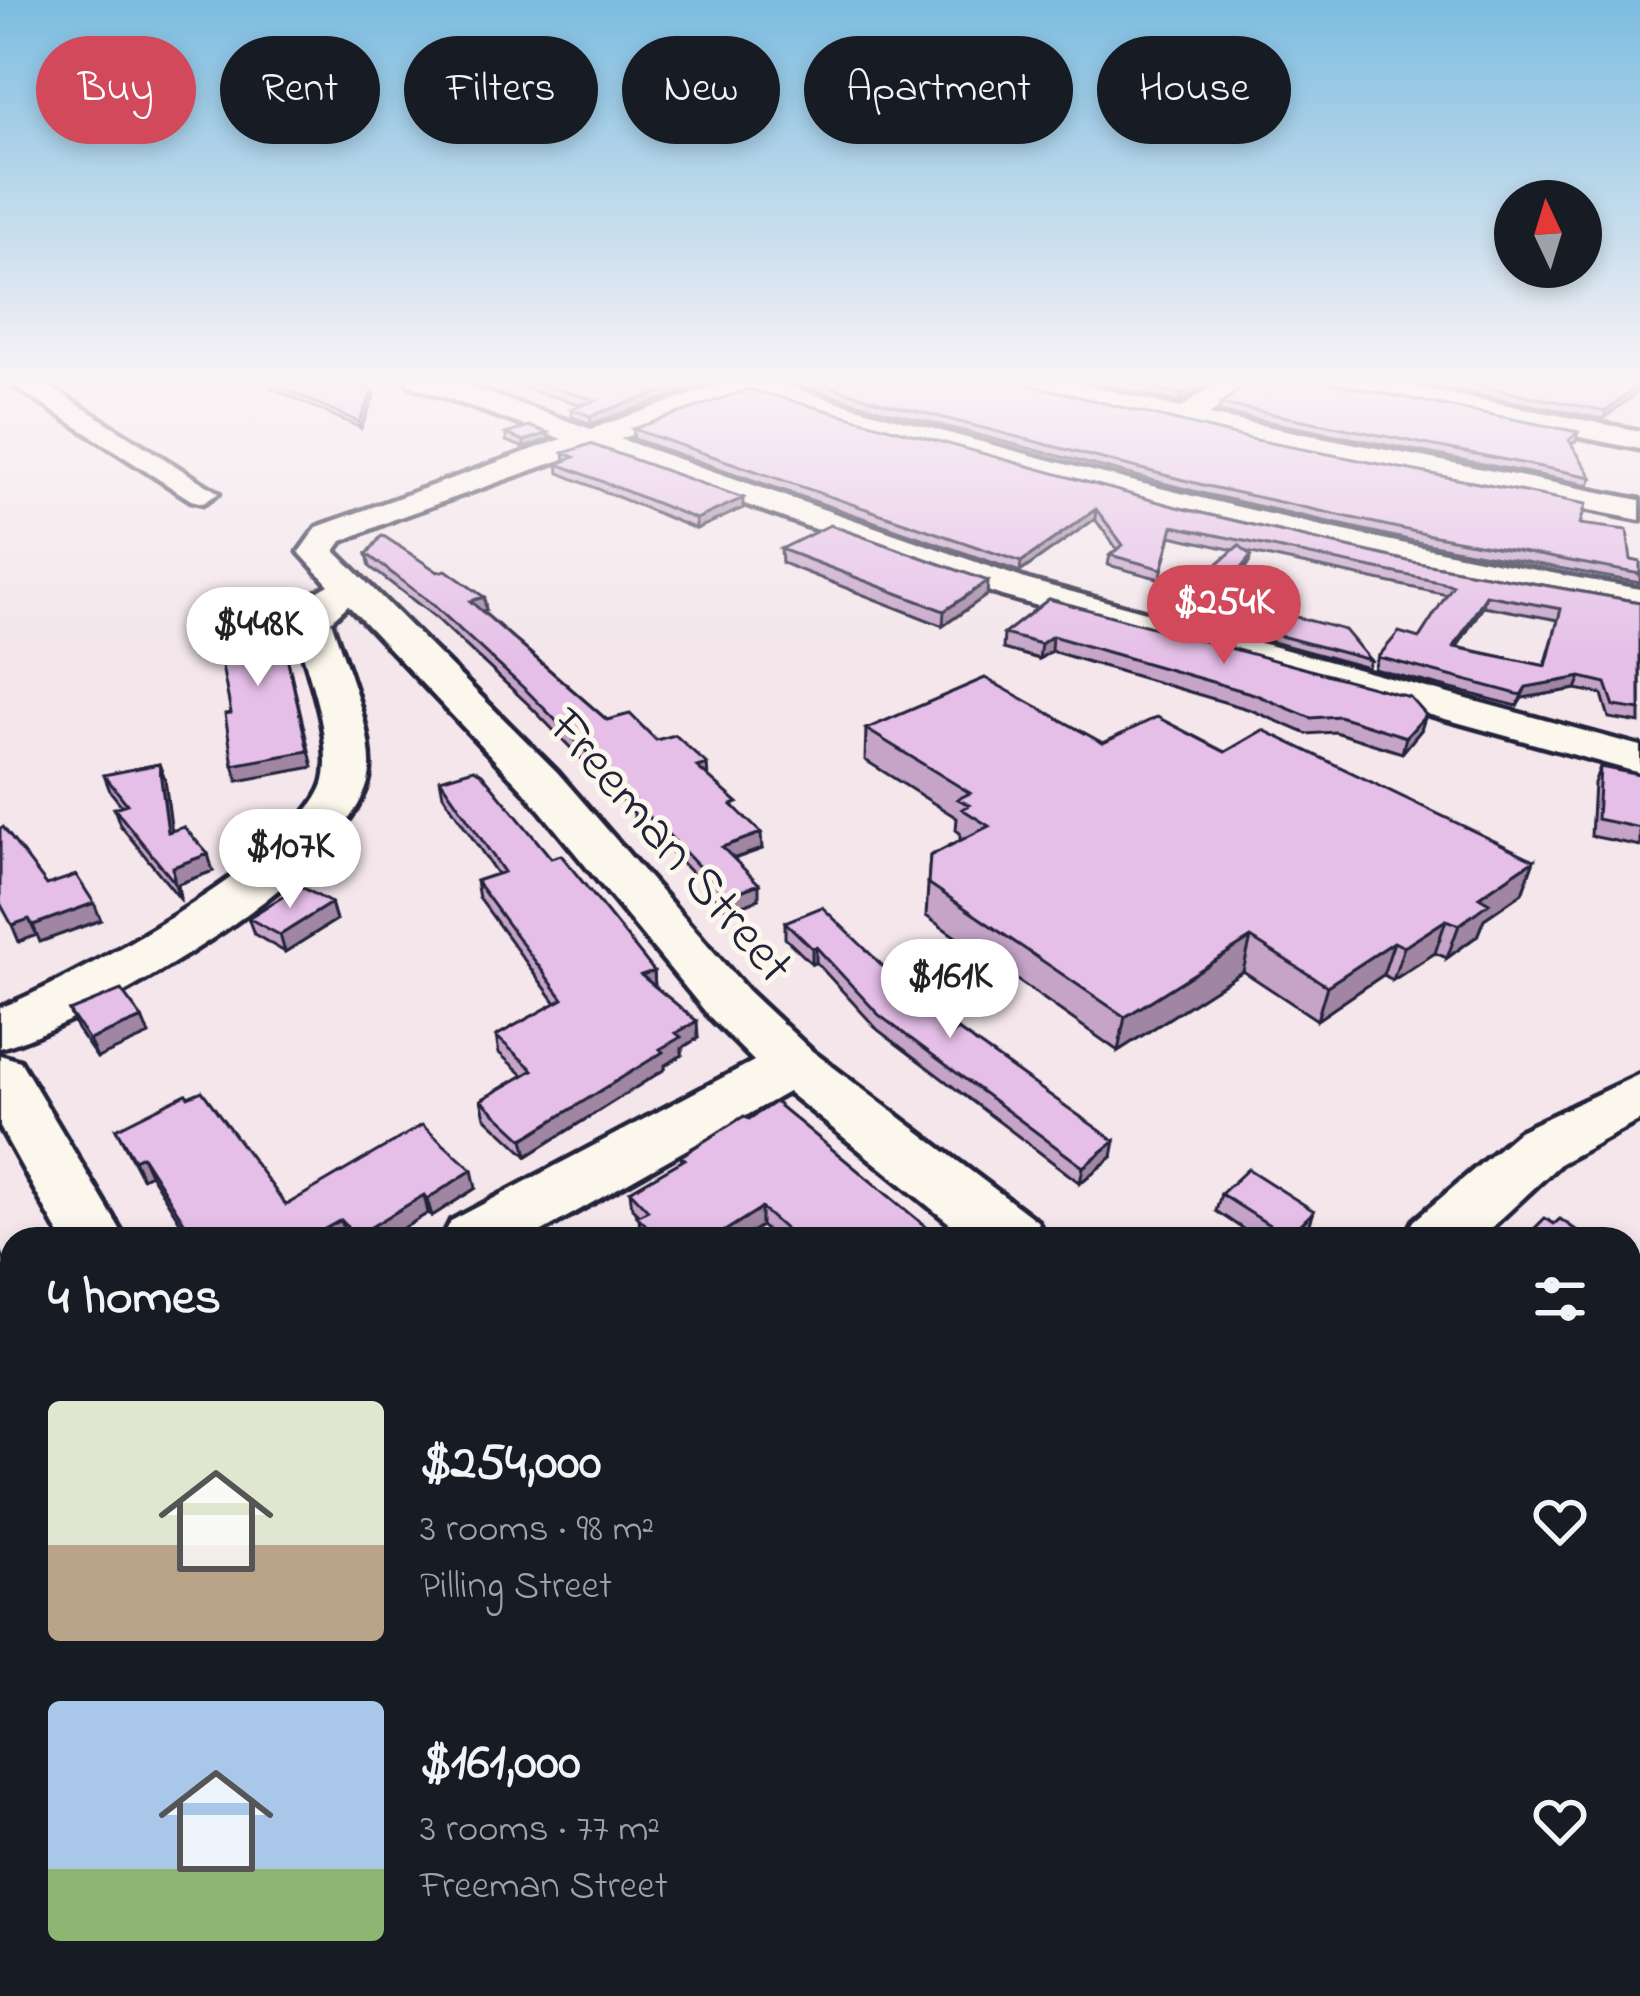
<!DOCTYPE html>
<meta charset="utf-8">
<style>
body{margin:0;font-family:"Indie Flower",sans-serif;background:#20242c;color:#f1f3f6;height:100vh;display:flex;flex-direction:column;font-size:45px;white-space:nowrap}
*{box-sizing:border-box;margin:0}
p{font-size:39px;color:#9ea1a6}
.icon{flex:none;width:66px;height:66px;fill:none;stroke:currentColor;stroke-width:2;stroke-linecap:round;stroke-linejoin:round}
.map{position:relative;flex:1;overflow:hidden}
.sheet{position:absolute;left:0px;top:1227px;width:1641px;height:771px;display:flex;flex-direction:column;background:#171b24;border-radius:36px 36px 0 0;box-shadow:0 6px 18px #0003}
.sheet>*{flex:none}
.banner{position:absolute;left:36px;top:36px;width:1569px;height:108px;display:flex;gap:24px}
.needle{width:78px;rotate:356deg}
.buttons{position:absolute;left:1494px;top:180px;display:grid;gap:24px}
.buttons a{display:grid;place-items:center;width:108px;height:108px;border-radius:50%;background:#171b24;box-shadow:0 6px 18px #0003;font-size:60px}
.price{position:absolute;translate:-50% -102px;padding:0 27px;border-radius:42px;background:#fff;color:#222;font-size:39px;line-height:78px;filter:drop-shadow(0 3px 6px #0008)}
.price::after{content:'';position:absolute;left:50%;top:72px;width:36px;height:27px;margin-left:-18px;background:inherit;clip-path:polygon(0 0,100% 0,50% 100%)}
.price.current{background:#d1495b;color:#fff}
ul{padding:0;list-style:none}
li{display:flex;align-items:center;gap:36px;height:300px;padding:0 48px}
li span{display:grid;place-items:center;flex:none;width:336px;height:240px;border-radius:12px;color:#555}
li>.icon{margin-inline-start:auto}
span .icon{width:144px;height:144px;fill:#fffc;stroke-width:1}
li b{font-size:51px}
h2{display:flex;justify-content:space-between;align-items:center;height:144px;padding:0 48px;font-size:51px}
.pill{padding:0 42px;border-radius:54px;background:#171b24;box-shadow:0 6px 18px #0003;font-size:42px;line-height:108px}
.pill.current{background:#d1495b;color:#fff}
.map>svg:first-child{display:block}
.lines{fill:none;stroke-linecap:round;stroke-linejoin:round}
.minor-casing{stroke:#22223b;stroke-width:9}
.minor{fill:#fbf7ec;fill-rule:evenodd}
.wall{fill:#c5a4c8;stroke:#22223b;stroke-width:3;fill-rule:evenodd}
.shaded-wall{fill:#a086a2;stroke:#22223b;stroke-width:3}
.building{fill:#e5bfe8;stroke:#22223b;stroke-width:3;fill-rule:evenodd}
.labels{text-anchor:middle;stroke-width:10;stroke-linejoin:round;paint-order:stroke}
.street-label{font-size:54px;fill:#22223b;stroke:#fbf7ec}
</style>
<div class="map">
<svg width="1640" height="1996" viewBox="0 0 1640 1996">
<rect width="100%" height="100%" fill="#f4e6eb"/>
<filter id="ink" filterUnits="userSpaceOnUse"><feTurbulence type="fractalNoise" baseFrequency=".00833" numOctaves="2"/><feDisplacementMap in="SourceGraphic" scale="24" xChannelSelector="R" yChannelSelector="G"/><feConvolveMatrix kernelMatrix="1 2 1 2 8 2 1 2 1" color-interpolation-filters="sRGB"/></filter>
<g filter="url(#ink)">
<g class="lines">
<g class="minor-casing">
<path id="minor" d="M3,379h34l182,114 -16,10 -12,-3z
M406,379h42l143,50 131,-45 -4,-5h59l-3,4c285,85 573,155 866,206v22l-230,-43 -227,-53 -434,-122 -129,46 408,141 612,166v27l-638,-177 -411,-147 -194,69 -55,23 -7,10 222,221 190,218 65,61 225,170 9,18h-77l-181,-147 -260,147h-86l9,-18 303,-160 -45,-45 -184,-224 -177,-187 -17,16c13,40 48,121 37,161 -25,94 -278,241 -368,266v-40c72,-28 298,-152 323,-224 13,-40 -19,-123 -30,-163l17,-25 19,-11 -30,-33 18,-25 245,-88 -152,-54z
M1010,379h50l121,29 40,-29h32l-44,36 431,85v20l-390,-77 -236,-58z
M1315,379h58l267,52v18l-311,-62z
M1611,379h29v11l-25,-5z
M0,1055l20,6 106,178h-64l-62,-112z
M1640,1074v46l-79,43 -82,76h-74l9,-18 105,-90z
M1629,1391l11,4v68l-11,-4z
M12,1464v70l-12,4v-70z
M438,1986h100l4,10h-100z
M946,1986h98l-4,10h-98z"/>
</g>
<use href="#minor" class="minor"/>
</g>
<path class="wall" d="M491,379h210v7l-110,38 -19,-7 -1,-8 12,-4z
M787,379h225l2,2 566,143 51,36 9,2v21l-218,-40 -217,-49 -323,-84 -95,-28z
M1080,379h133l-33,24z
M1398,379h216l24,7 -3,8 -32,25z
M267,381l106,9 1,6 -13,32 -92,-41z
M1330,383l248,49 -2,9 -5,3 21,33 -3,8 -370,-73 2,-8z
M633,429l551,80 228,53 228,40v121l-31,-5 -7,-24 -26,-5 -54,9 -5,8 -143,-37 4,-12 41,-19 28,-43 -200,-43 2,11 -27,34 148,63 -2,8 -200,-55 1,-7 65,-56 -63,-14 -11,43 -52,-14 2,-10 7,-6 -22,-30 -75,53 -386,-133zM1483,606l75,14 -13,46 -88,-19z
M506,434l43,5 -25,9 -18,-7z
M564,453l179,55 -47,21 -137,-56 -1,-9 7,-3z
M781,549l207,32 -1,14 -44,31 -161,-63z
M367,554l71,18 46,25 2,13 -4,1 125,109 49,20 52,37 30,34 24,38 -28,10 25,40 -31,12 -69,-72 -25,-18v-8l-105,-108 -94,-88 -65,-50z
M1049,599l372,131 -19,23 -67,-21 -28,2 -56,-24 -200,-59 -12,8 -36,-10 1,-15z
M866,729l359,23 309,108 -12,33 -38,26 -7,17 -30,22 -12,-5 -42,27 -10,-5 -66,45 -74,-49 -125,80 -192,-135 4,-60 30,-16v-7l-4,-3 1,-12 -92,-58z
M159,764l6,16 6,51 42,40 -35,13 2,15 -60,-74 -6,-17 8,-2 -12,-15 -6,-16z
M1600,767l40,8v71l-49,-10 3,-53z
M440,779l111,79 103,113 1,16 43,51 -16,10v7l-17,10v4l-138,87 -42,-39 -4,-17 42,-25 -24,-22 -3,-17 60,-33 -77,-105 -3,-17 21,-7 -54,-79z
M331,903l5,17 -51,32 -31,-18 -6,-16z
M785,922l168,112 159,123 -32,26 -202,-153 -62,-68 -4,2 -27,-26z
M69,1011l73,7 7,17 -52,23 -20,-29z
M116,1129l170,76 190,-17 -44,28 -4,-3 -42,26h-195l-41,-65 -8,4z
M681,1156l260,83h-164l-16,-13 -20,13h-96l-5,-6 -1,-18 -7,-7 -2,-17 52,-30z
M1221,1194l93,17 -6,18 -10,10h-40l-42,-28z
M1629,1266l11,8v119l-11,-8z
M1640,1554v74l-11,-11v-51l9,-6z"/>
<path class="shaded-wall" d="M698,379h3v7l-110,38 -1,-8z
M1203,379h10l-33,24 1,-8z
M1638,386l-3,8 -32,25 3,-8z
M373,390l1,6 -13,32 -2,-6z
M548,433l1,6 -25,9v-7z
M743,498v10l-47,21v-10z
M1096,509l-1,10 -75,53 1,-10z
M1251,556l-2,7 -32,40 1,-7z
M988,581l-1,14 -44,31 1,-15z
M1486,595l-3,11 -33,52 4,-11z
M484,597l2,13 -14,4 -2,-13z
M1052,636l-1,15 -12,8 2,-15z
M285,648l28,119 -75,14 -5,-16z
M1581,677l-5,12 -54,9 -5,8 9,-19z
M1426,715l-5,15 -19,23 4,-16z
M159,764l6,16 9,69 -6,-17z
M707,764l1,14 -11,-11z
M761,833l1,16 -39,13 -1,-15z
M208,854l5,17 -35,13 2,15 -6,-17 -1,-15z
M1534,860l-12,33 -38,26 -7,17 -30,22 12,-33 20,-28z
M759,884v15l-31,12 -1,-15z
M94,903l7,17 -61,22 -7,-17z
M331,903l5,17 -51,32 -5,-17z
M29,919l8,16 -18,7 -7,-17z
M1446,920l-11,33 -42,27 11,-33z
M1251,938l-8,33 -125,80 7,-34z
M1394,942l-11,33 -66,45 10,-34z
M816,947v15l-4,2v-16z
M654,971l1,17 -14,-13z
M142,1018l7,17 -52,23 -8,-18z
M697,1021l1,17 -16,10v7l-17,10v4l-138,87 -4,-17 137,-90 16,-16z
M1115,1141l-3,16 -32,26 3,-16z
M142,1156l8,18 -8,4 -8,-18z
M472,1170l4,18 -44,28 -5,-17z
M424,1195l4,18 -42,26h-29l-1,-3z
M761,1208v18l-20,13h-29z
M1314,1211l-6,18 -10,10h-11z
M341,1220l6,18 -3,1h-37z
M12,1392v28l-12,6v-27z
M143,1986h25l-14,10z
M820,1986h9l-7,10h-9z"/>
<path class="building" d="M273,379h70l30,11 -14,32 -92,-41z
M519,379h179l-108,37 -19,-7 25,-9z
M804,379h208l2,2 237,58 335,65 -6,20 47,6 4,30 9,2v12l-215,-40 -218,-48 -325,-84z
M1115,379h88l-22,16z
M1252,379h70l8,4 248,49 -9,8 23,37 -371,-73z
M1441,379h173l24,7 -32,25z
M749,389l435,120 228,53 228,40v108l-26,-4 -8,-23 -25,-6 -55,10 -5,8 -143,-38 21,-25 20,6 34,-53 -280,-59 -11,43 -52,-14 13,-10 -27,-36 -75,53 -388,-133zM1486,595l75,14 -15,57 -92,-19z
M529,426l19,7 -24,8 -18,-7z
M590,444l153,54 -47,21 -138,-55 16,-7 -10,-4z
M830,525l158,56 -44,30 -163,-62z
M382,535l56,37 8,-2 38,27 -14,4 137,119 23,-6 26,26 19,-5 32,29 -10,3 41,36 -6,2 29,28 -39,14 37,37 -32,12 -69,-72 -25,-18 5,-2 -111,-113 -95,-87 -65,-50z
M1239,545l12,11 -33,40 127,34 25,30 -201,-54z
M1049,599l361,98 16,18 -20,22 -67,-21 -28,2 -57,-24 -202,-58 -11,8 -37,-10z
M269,609l16,39 23,103 -75,14 -8,-51 6,-1 -18,-94z
M985,678l118,65 54,-26 68,35 38,-22 271,130 -55,37 10,6 -30,22 -13,-5 -42,27 -10,-5 -67,44 -76,-48 -126,79 -197,-134 2,-27 59,-30 -27,-17 7,-4 -11,-6 12,-6 -104,-64z
M159,764l9,68 16,-5 24,27 -35,13 1,15 -60,-74 13,-4 -23,-29z
M1600,767l40,8v53l-43,-9z
M474,769l8,5 69,84 10,-3 93,116 -13,4 56,46 -21,12 5,4 -21,12 3,3 -140,87 -42,-39 52,-30 -37,-34 67,-37 -87,-118 28,-9 -64,-93z
M3,827l44,58 29,-10 18,28 -61,22 -4,-6 -17,6 -12,-22v-75z
M300,886l31,17 -51,32 -32,-17z
M822,907l131,127 5,-4 157,111 -32,26 -204,-152 -63,-68 -4,1 -27,-26z
M121,990l21,28 -53,22 -20,-29z
M202,1091l84,114 136,-80 50,45 -45,29 -3,-4 -68,41 -15,-16 -34,19h-112l-53,-83 -8,4 -18,-31 70,-35 2,3z
M775,1102l166,137h-145l-35,-31 -49,31h-52l-23,-23 11,-6 -18,-19 55,-32 -4,-3 63,-40 5,3z
M1248,1169l66,42 -26,26 -67,-43z
M1545,1218l9,6 6,-5 29,20h-65z
M0,1250l12,26v116l-12,7z
M1629,1266l11,8v86l-11,-8z
M1640,1558v41l-11,-11v-22z
M215,1986h132l4,10h-132z
M687,1986h133l-7,10h-7l-7,-6 -4,6h-98z
M1143,1986h134l-3,8 3,2h-139z"/>
</g>
<linearGradient id="sky" x2="0" y2="1"><stop stop-color="#7cbce0"/><stop offset="0.58" stop-color="#faf4f6"/><stop offset="1" stop-color="#faf4f6" stop-opacity="0"/></linearGradient>
<rect width="1640" height="659" fill="url(#sky)"/>
<g class="labels">
<g class="street-label">
<text transform="translate(673 844) rotate(49)" y="19">Freeman Street</text>
</g>
</g>
</svg>
<div class="buttons">
<a><svg class="needle" viewBox="-14 -14 28 28"><path d="M0-13l5 13h-10z" fill="#e53935"/><path d="M0 13l5-13h-10z" fill="#9ea1a6"/></svg></a>
</div>
<b class="price current" style="left:1224px;top:667px">$254K</b>
<b class="price" style="left:258px;top:689px">$448K</b>
<b class="price" style="left:290px;top:911px">$107K</b>
<b class="price" style="left:950px;top:1041px">$161K</b>
<div class="banner">
<a class="pill current">Buy</a>
<a class="pill">Rent</a>
<a class="pill">Filters</a>
<a class="pill">New</a>
<a class="pill">Apartment</a>
<a class="pill">House</a>
</div>
<section class="sheet">
<h2>4 homes<svg class="icon" aria-label="filters" viewBox="0 0 24 24"><path d="M4 7h16M4 17h16"/><circle cx="9" cy="7" r="2"/><circle cx="15" cy="17" r="2"/></svg></h2>
<ul>
<li><span style="background:linear-gradient(#dfe7d0 60%,#b9a48a 0)"><svg class="icon" aria-label="home" viewBox="0 0 24 24"><path d="M3 11l9-7 9 7M6 9v11h12V9"/></svg></span><div><b>$254,000</b><p>3 rooms · 98 m²</p><p>Pilling Street</p></div><svg class="icon" aria-label="heart" viewBox="0 0 24 24"><path d="M12 20l-8-8c-3-5 5-10 8-4 3-6 11-1 8 4z"/></svg></li>
<li><span style="background:linear-gradient(#a9c7e8 70%,#8fb573 0)"><svg class="icon" aria-label="home" viewBox="0 0 24 24"><path d="M3 11l9-7 9 7M6 9v11h12V9"/></svg></span><div><b>$161,000</b><p>3 rooms · 77 m²</p><p>Freeman Street</p></div><svg class="icon" aria-label="heart" viewBox="0 0 24 24"><path d="M12 20l-8-8c-3-5 5-10 8-4 3-6 11-1 8 4z"/></svg></li>
</ul>
</section>
</div>
